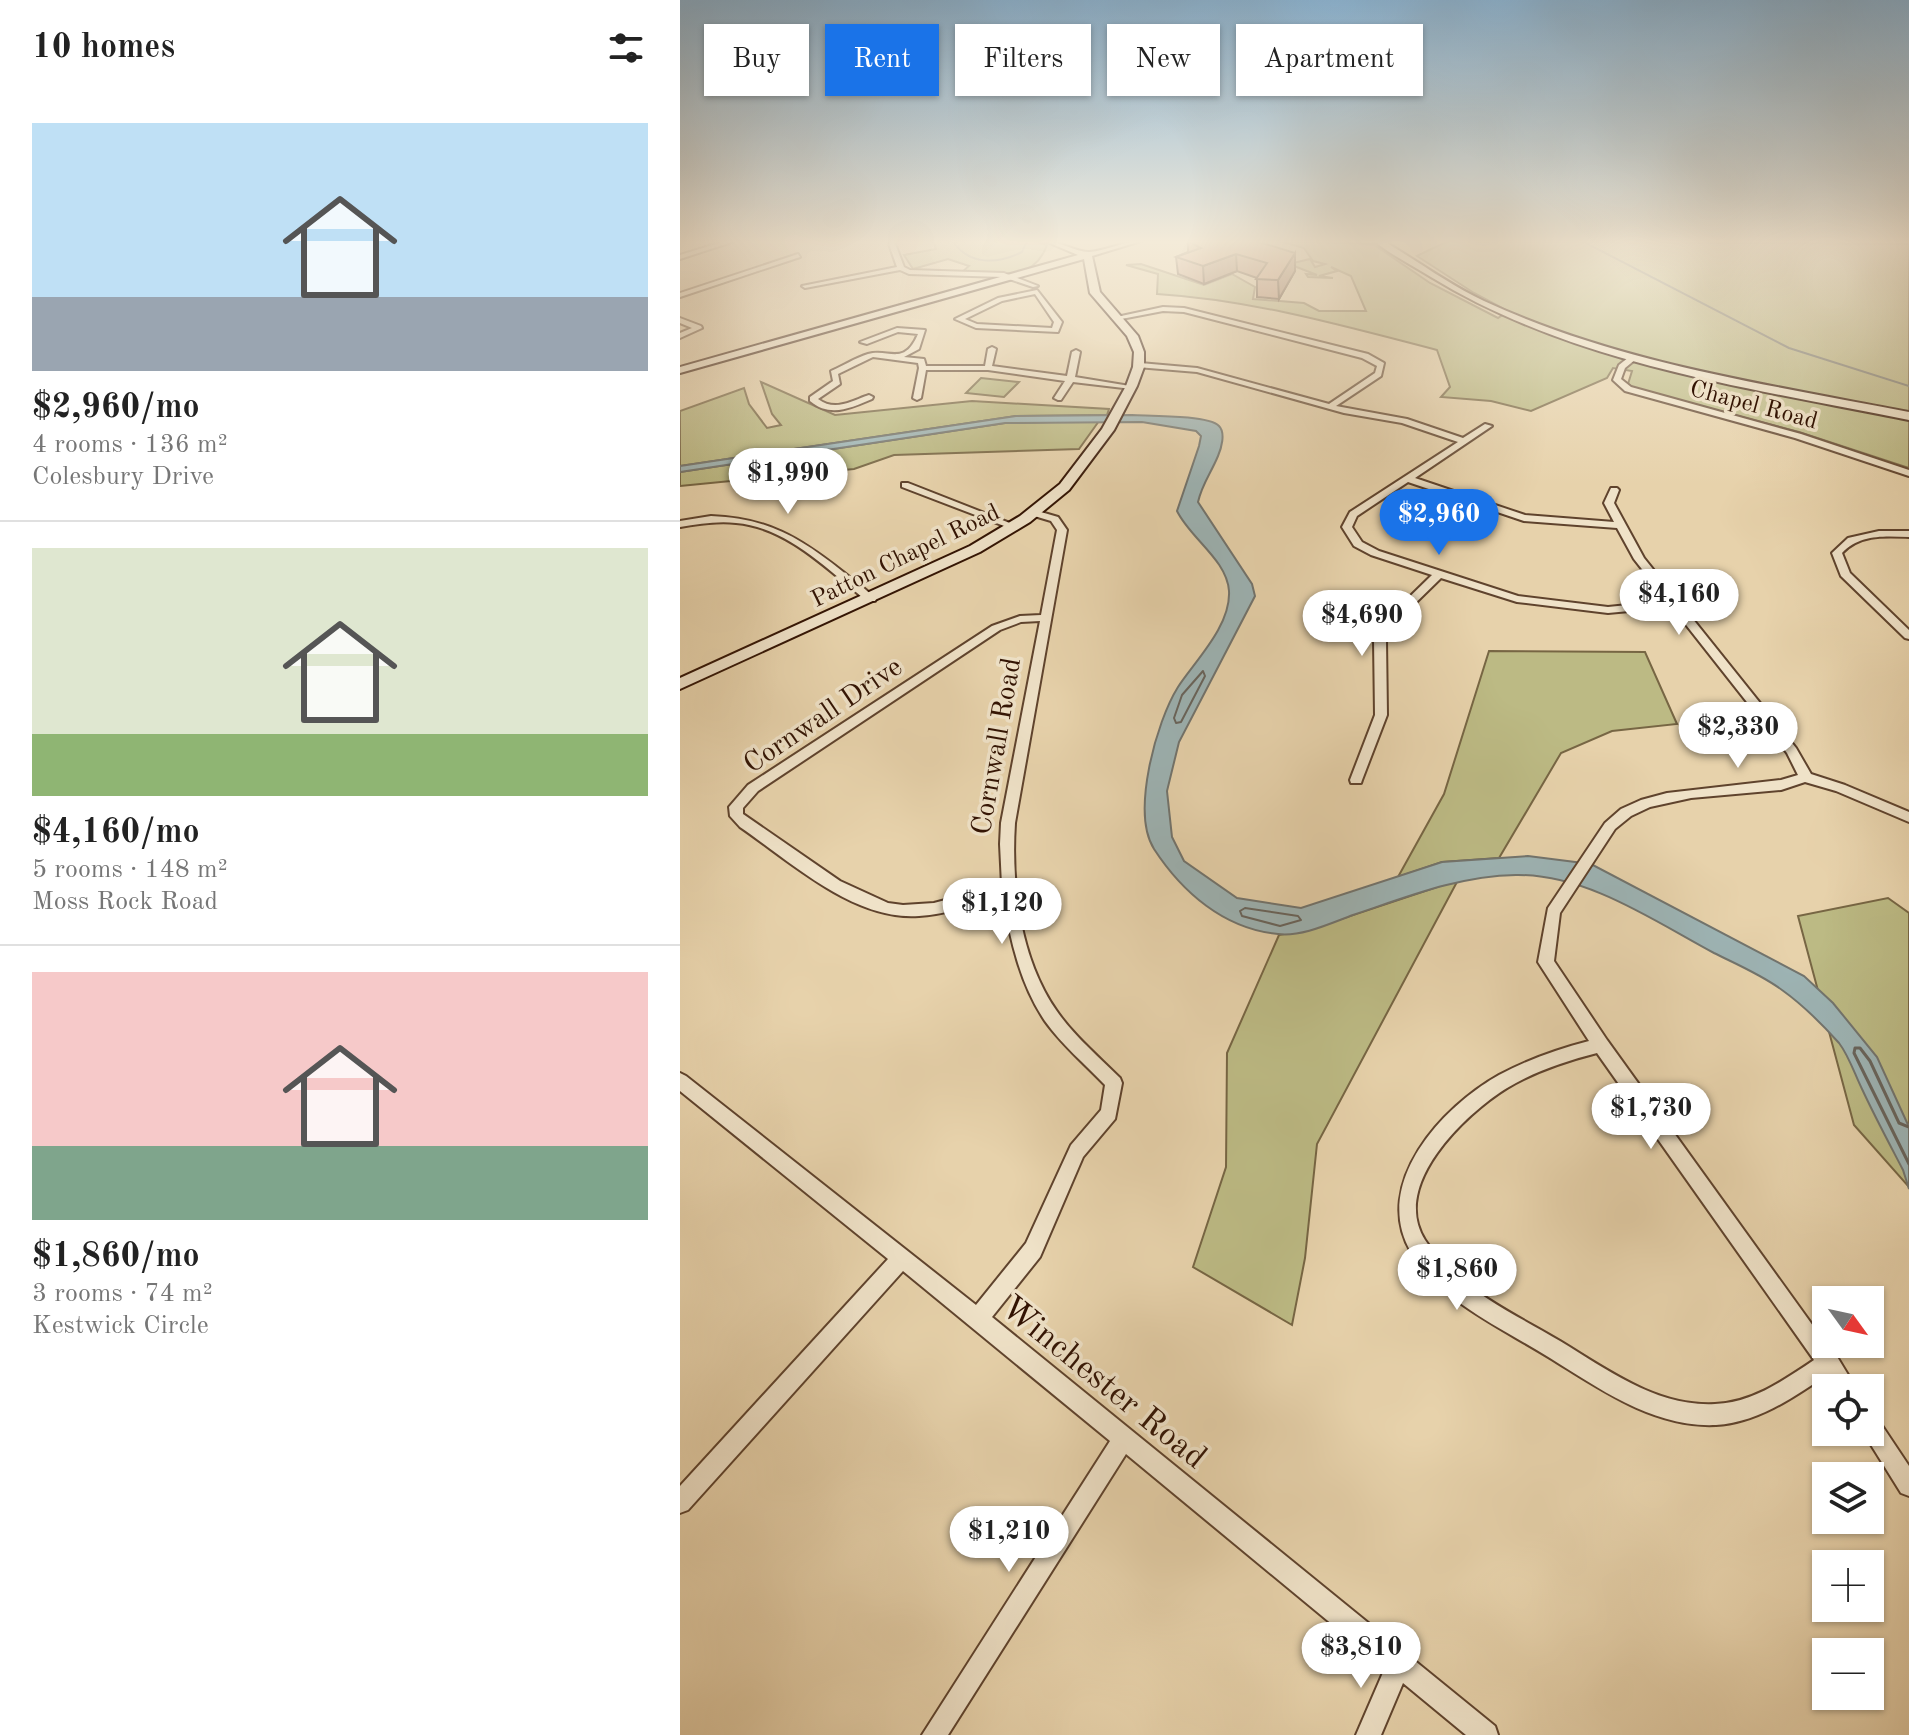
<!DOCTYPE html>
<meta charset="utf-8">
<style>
body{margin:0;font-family:"Old Standard TT",serif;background:#f6f6f6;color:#222;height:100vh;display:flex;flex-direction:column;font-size:30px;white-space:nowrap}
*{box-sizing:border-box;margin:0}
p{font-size:26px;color:#767676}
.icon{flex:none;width:44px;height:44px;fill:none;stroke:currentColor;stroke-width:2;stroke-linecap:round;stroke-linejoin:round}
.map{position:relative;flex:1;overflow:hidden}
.panel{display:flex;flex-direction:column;background:#fff;width:680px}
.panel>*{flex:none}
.guide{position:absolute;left:24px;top:24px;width:760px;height:72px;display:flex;gap:16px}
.needle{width:52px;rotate:123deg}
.fabs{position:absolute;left:1132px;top:1286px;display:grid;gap:16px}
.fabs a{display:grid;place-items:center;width:72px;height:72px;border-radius:0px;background:#fff;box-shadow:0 2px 6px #0004;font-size:40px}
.price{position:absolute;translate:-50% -68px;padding:0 18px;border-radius:28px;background:#fff;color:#222;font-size:26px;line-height:52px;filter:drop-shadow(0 2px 4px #0008)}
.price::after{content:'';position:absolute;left:50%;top:48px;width:24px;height:18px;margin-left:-12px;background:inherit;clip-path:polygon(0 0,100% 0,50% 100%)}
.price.active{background:#1a73e8;color:#fff}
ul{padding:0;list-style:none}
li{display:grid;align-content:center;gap:16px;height:424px;padding:0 32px}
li+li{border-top:2px solid #e0e0e0}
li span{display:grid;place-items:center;height:248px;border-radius:0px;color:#555}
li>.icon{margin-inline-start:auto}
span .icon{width:144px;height:144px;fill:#fffc;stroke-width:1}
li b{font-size:34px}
h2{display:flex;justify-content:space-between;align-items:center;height:96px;padding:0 32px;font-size:34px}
.tag{padding:0 28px;border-radius:0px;background:#fff;box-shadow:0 2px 6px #0004;font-size:28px;line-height:72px}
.tag.active{background:#1a73e8;color:#fff}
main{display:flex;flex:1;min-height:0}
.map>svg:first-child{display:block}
.green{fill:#bcba84;stroke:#764;stroke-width:2}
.water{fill:#9db4b5;stroke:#72746e;stroke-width:2}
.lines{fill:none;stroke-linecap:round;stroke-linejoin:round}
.shore-far1{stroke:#68645c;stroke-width:2}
.shore{stroke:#68645c;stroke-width:3}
.stream{stroke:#72746e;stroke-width:2}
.street-casing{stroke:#5f432d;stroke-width:4}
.secondary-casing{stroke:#321303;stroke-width:4}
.street{fill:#efe2c8;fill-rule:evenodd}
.secondary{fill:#efe2c8;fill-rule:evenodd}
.wall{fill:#b47d64;stroke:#321303;stroke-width:2}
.shaded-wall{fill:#926651;stroke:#321303;stroke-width:2}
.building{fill:#d19174;stroke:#321303;stroke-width:2}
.labels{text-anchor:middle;stroke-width:7;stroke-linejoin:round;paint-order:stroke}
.far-street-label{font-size:24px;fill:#321303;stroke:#efe2c8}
.street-label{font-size:28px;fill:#321303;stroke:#efe2c8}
.near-street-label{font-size:34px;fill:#321303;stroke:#efe2c8}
</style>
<main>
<section class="panel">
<h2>10 homes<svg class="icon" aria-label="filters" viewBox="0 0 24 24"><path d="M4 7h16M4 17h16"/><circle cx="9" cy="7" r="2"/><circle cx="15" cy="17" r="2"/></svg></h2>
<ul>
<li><span style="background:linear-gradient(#bfe0f5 70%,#9aa5b1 0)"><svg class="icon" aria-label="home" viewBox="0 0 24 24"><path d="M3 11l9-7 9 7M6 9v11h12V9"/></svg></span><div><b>$2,960/mo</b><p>4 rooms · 136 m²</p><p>Colesbury Drive</p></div></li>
<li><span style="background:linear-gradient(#dfe7d0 75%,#8fb573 0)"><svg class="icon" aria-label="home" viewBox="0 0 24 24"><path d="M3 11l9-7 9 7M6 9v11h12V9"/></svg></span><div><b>$4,160/mo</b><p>5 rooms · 148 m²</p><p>Moss Rock Road</p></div></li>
<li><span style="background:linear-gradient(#f6c9c9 70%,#7fa58c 0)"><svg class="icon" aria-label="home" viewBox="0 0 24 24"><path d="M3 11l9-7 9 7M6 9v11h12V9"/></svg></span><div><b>$1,860/mo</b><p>3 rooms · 74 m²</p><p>Kestwick Circle</p></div></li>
</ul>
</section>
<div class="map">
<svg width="1229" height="1735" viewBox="0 0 1229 1735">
<rect width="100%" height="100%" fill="#e7d2ab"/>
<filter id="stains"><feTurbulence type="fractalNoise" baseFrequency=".0025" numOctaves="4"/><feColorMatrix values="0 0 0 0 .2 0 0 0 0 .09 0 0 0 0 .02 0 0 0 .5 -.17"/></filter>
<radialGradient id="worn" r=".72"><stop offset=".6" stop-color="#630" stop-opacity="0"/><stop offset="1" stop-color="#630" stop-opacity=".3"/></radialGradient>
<path class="green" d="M253,241h101l13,4c-14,39 -52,28 -86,28l8,-7 -21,-7 -35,10 -9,-14 32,-6z
M599,241l94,3 57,39 68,35 10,-7 -34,-18 -57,-37 31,-15 461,3v224l-110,-36 -163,-43 -8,-5 4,-13 -19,-3 -6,10 -76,33 -40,-10 -50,-4 9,-10 -13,-37c-93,-24 -184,-50 -280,-56l1,-20 -32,-9 15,-1 63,21 28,-11 23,13 -2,12 51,4 15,8h47l-15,-35 -20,-9 6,4 -18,5 14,2 -25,-1 -2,-3 11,1 -28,-11 21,-5 5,8 10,-3 -12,-3 -9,-13z
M301,378l38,4 -15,15 -38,-4z
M81,382l74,33 137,-14 137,8 -2,6 -91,1 -336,50v-55l64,-23 5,16 18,24 14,-3 -9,-11z
M419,421l-20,28 -185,6 -40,14 -174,17v-14l325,-49z
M809,651l156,1 32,72 -65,7 -51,22 -62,105 -57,4 -44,15 46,-83z
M778,880l-141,264 -12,114 -13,67 -99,-58 33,-100 1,-114 52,-118 32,-6z
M1208,898l21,15v274l-55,-62 -56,-209z"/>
<path class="water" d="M452,415c18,1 76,0 87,11 7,7 2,23 -1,30 -7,17 -16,28 -20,46l54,82 3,12 -76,146 -12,49 5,46 12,24 53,37 64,10 141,-46 86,-6 63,8 213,112 29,27 44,54 32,70v62l-6,-19c-14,-27 -28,-53 -41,-81 -7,-14 -13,-33 -23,-46 -17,-19 -36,-38 -57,-53 -20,-15 -46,-26 -68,-37 -60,-32 -127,-79 -198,-78 -58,1 -109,22 -163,40 -22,8 -51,22 -75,19 -54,-5 -96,-42 -124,-85 -23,-36 2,-127 24,-162 17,-26 53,-61 51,-96 -2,-31 -39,-53 -52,-80l22,-65 2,-10 -5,-5 -54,-9 -137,1 -325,49v-6l336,-50z"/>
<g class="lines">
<path class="shore-far1" d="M523,671l2,5 -24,46 -5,1 -2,-5 8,-23z
M565,908l53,8 3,4 -21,6 -38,-10 -2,-5z"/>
<path class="shore" d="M1229,1127l-10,-4 -29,-62 -10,-13h-5l-1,5 55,111"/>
<path class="stream" d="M273,241c16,25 45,23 69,11l5,-11
M902,241l207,107 120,38"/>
<g class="street-casing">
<path id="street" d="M45,241h10l-55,18v-4z
M208,241h6l10,26 6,3 94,3 34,13 -5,1 -30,-10 -94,-3 -9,-4 -95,18 -3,-2 95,-19z
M118,254l2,3 -120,40v-4z
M357,290l25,32 -4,10 -82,-4 -21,-9 43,-21zM355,294l19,28 -2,6 -75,-4 -12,-5 37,-18z
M483,307l21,1 184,46 16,9 -3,13 -45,30 71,13 56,19 22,-14 7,2 -77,52 110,37 89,7 -10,-19 7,-15h6l2,2 -5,13 30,55 152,190 15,26 34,11 64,27v10l-73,-31 -31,-9 -24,8 -90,8 -41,9 -19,9 -16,13 -55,84 -6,48 53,79 219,304 10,11 20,33h-22l-9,-12c-32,22 -69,47 -109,49 -62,3 -116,-36 -166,-67 -48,-30 -109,-56 -139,-106 -40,-68 31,-145 88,-177 28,-15 59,-26 90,-34l-51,-79 10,-54 57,-85 16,-14 20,-9 26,-7 114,-13 17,-5 -11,-22 -115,-146 -64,6 -91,-11 -76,-24 -43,42 -12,20 1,75 -25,65 -1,3h-10l-1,-3 25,-65 -1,-75 16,-24 42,-41 -61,-20 -17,-9 -12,-19 8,-15 108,-70 -56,-19 -58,-10 -147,-41 -60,-5 -1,-2 4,-2 57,5 132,36 46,-31 2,-7 -15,-8 -178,-46 -21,-1 -47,9 -4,-2zM728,482l116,39 93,7 17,31 33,42 -59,6 -90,-11 -139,-45 -17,-9 -10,-15 5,-11zM917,1053l217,307c-30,20 -62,43 -99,44 -58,3 -107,-34 -155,-63 -47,-28 -104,-53 -135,-101 -35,-55 40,-126 82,-152 28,-17 59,-27 90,-35z
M0,318l21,8 1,2 -22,10v-5l12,-5 -12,-5z
M217,328l28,2 -6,19 -15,8 20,2 2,7h59l3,-17 4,-2 4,2 -4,17 75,10 5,-24 4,-2 4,2 -5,25 61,10 -4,2 -59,-7 -12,18h-3l-4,-2 11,-17 -77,-11h-62l-5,28 -4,2 -4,-2 6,-30 -1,-5 -45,-6 -35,17 2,10 -22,15c17,13 33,2 51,-4l4,2 -1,2c-21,9 -42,19 -62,2v-4l23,-16 -2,-10c12,-5 24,-13 37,-17 21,-6 36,13 50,-20l-20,-2 -31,12 -7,-2z
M949,357l7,2 -11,9 -4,11 10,8 170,47 108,36v6l-114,-38 -170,-47 -12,-11 6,-15z
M222,483h6l112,44 -8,2 -110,-42z
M354,510l24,7 9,13 -52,293c-4,61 5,135 41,187 17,25 42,46 64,68l2,5 -7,36 -32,38 -43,100 -48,60 503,409 3,9h-32l-63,-52 -22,52h-25l29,-67 -259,-214 -178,281h-26l188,-294 -207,-170 -215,239 -8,3v-27l208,-227 -208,-168v-18l6,3 290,229 50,-62 45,-98 30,-35 4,-25c-20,-21 -43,-40 -60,-64 -25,-37 -35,-82 -42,-125 -27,8 -55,18 -84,20 -65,5 -128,-54 -179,-89l-10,-11 -1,-9 19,-22 244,-159 28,-10 21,-1 16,-85 -6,-9 -20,-6v-4zM360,621l-39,202 -1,21 2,41 -68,18 -31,2 -15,-2 -48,-22 -97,-67v-6l15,-17 242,-161 21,-8z
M31,516c56,2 88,21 131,55 11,9 24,18 34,28l-1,2h-8c-38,-30 -80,-74 -131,-78 -19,-2 -37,1 -56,4v-6z
M1199,531h30v6c-25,-1 -49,-3 -67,16l8,20 59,57v9l-4,-1 -64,-62 -9,-23 16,-15z
M1190,1414l7,4 32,48v30l-8,-3 -38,-61h7z"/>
</g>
<g class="secondary-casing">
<path id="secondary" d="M365,241c15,0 30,11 44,11 18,-1 34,-11 52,-11l-49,15 8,36 38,44 6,16v15l-7,19 -23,44 -45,60 -39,32 -50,30 -300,137v-11l290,-132 50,-30 40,-32 42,-55 24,-43 7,-19 1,-15 -7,-16 -37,-43 -6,-34 -404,114v-6l398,-112z
M694,241h10c33,20 66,44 100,60 134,62 281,83 425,111v8c-163,-33 -334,-55 -478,-143 -19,-12 -40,-22 -57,-36z"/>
</g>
<use href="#street" class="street"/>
<use href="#secondary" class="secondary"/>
</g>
<path class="wall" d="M508,241h68l39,30 -16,28 -22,-2v-19l-20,-7 -33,13 -26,-10 -2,-17 12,-5z"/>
<path class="shaded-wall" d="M615,253v18l-16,28 -1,-19z
M556,254l1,17 -33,13 -1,-18z"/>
<path class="building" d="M508,241h68l39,12 -17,27 -22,-1 11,-16 -31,-9 -33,12 -27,-9 25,-9z"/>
<linearGradient id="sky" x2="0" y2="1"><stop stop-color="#8ab4d4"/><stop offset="0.5" stop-color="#f4ebd9"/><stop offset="1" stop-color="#f4ebd9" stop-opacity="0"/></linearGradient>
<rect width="1229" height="484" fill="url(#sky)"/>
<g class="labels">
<g class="far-street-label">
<text transform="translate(1074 404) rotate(15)" y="8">Chapel Road</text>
<text transform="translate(225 555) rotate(-26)" y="8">Patton Chapel Road</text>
</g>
<g class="street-label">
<text transform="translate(142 714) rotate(-34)" y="10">Cornwall Drive</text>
<text transform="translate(315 746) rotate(-80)" y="10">Cornwall Road</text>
</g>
<g class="near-street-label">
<text transform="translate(425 1381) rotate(39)" y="12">Winchester Road</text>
</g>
</g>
<rect width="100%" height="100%" filter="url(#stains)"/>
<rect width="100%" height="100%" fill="url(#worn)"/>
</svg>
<div class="fabs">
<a><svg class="needle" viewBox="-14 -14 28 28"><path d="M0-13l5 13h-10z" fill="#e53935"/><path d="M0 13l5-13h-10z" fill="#767676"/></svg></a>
<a><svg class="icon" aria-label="locate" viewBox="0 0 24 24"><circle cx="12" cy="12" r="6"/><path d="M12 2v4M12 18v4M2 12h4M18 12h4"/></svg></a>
<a><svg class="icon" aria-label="layers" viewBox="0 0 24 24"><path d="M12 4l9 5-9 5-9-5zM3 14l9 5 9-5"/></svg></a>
<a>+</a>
<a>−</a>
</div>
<b class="price" style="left:108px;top:516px">$1,990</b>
<b class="price active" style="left:759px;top:557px">$2,960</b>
<b class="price" style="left:999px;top:637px">$4,160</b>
<b class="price" style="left:682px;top:658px">$4,690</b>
<b class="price" style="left:1058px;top:770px">$2,330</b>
<b class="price" style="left:322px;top:946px">$1,120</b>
<b class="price" style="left:971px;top:1151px">$1,730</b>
<b class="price" style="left:777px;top:1312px">$1,860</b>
<b class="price" style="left:329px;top:1574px">$1,210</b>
<b class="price" style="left:681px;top:1690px">$3,810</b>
<div class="guide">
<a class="tag">Buy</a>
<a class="tag active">Rent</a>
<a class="tag">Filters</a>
<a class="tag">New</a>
<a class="tag">Apartment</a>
</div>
</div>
</main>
